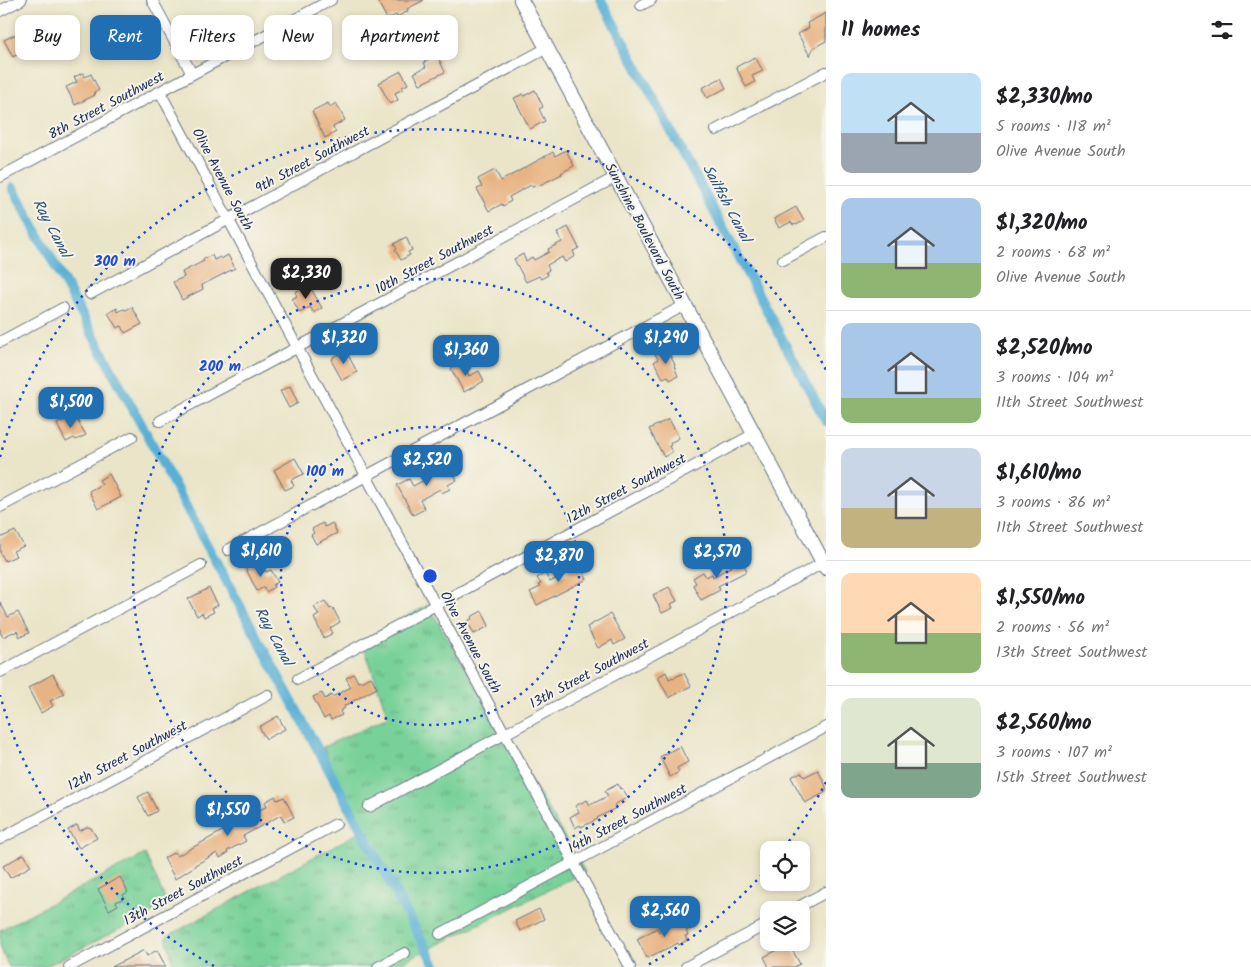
<!DOCTYPE html>
<meta charset="utf-8">
<style>
body{margin:0;font-family:Kalam,sans-serif;background:#f2f2f2;color:#202124;height:100vh;display:flex;flex-direction:column;font-size:19px;white-space:nowrap}
*{box-sizing:border-box;margin:0}
p{font-size:16px;color:#757577}
.icon{flex:none;width:28px;height:28px;fill:none;stroke:currentColor;stroke-width:2;stroke-linecap:round;stroke-linejoin:round}
.map{position:relative;flex:1;overflow:hidden}
.panel{display:flex;flex-direction:column;background:#fff;width:425px}
.panel>*{flex:none}
.banner{position:absolute;left:15px;top:15px;width:475px;height:45px;display:flex;gap:10px}
.tools{position:absolute;left:760px;top:841px;display:grid;gap:10px}
.tools a{display:grid;place-items:center;width:50px;height:50px;border-radius:10px;background:#fff;box-shadow:0 2px 8px #0003;font-size:25px}
.price{position:absolute;translate:-50% -42px;padding:0 11px;border-radius:10px;background:#1f6fb2;color:#fff;font-size:16px;line-height:32px;filter:drop-shadow(0 1px 2px #0008)}
.price::after{content:'';position:absolute;left:50%;top:30px;width:15px;height:11px;margin-left:-8px;background:inherit;clip-path:polygon(0 0,100% 0,50% 100%)}
.price.selected{background:#222;color:#fff}
ul{padding:0;list-style:none}
li{display:flex;align-items:center;gap:15px;height:125px;padding:0 15px}
li+li{border-top:1px solid #e0e0e0}
li span{display:grid;place-items:center;flex:none;width:140px;height:100px;border-radius:10px;color:#555}
li>.icon{margin-inline-start:auto}
span .icon{width:60px;height:60px;fill:#fffc;stroke-width:1}
li b{font-size:21px}
h2{display:flex;justify-content:space-between;align-items:center;height:60px;padding:0 15px;font-size:21px}
.chip{padding:0 18px;border-radius:10px;background:#fff;box-shadow:0 2px 8px #0003;font-size:18px;line-height:45px}
.chip.selected{background:#1f6fb2;color:#fff}
main{display:flex;flex:1;min-height:0}
.map>svg:first-child{display:block}
.grass{fill:url(#grass-tufts);stroke:#4a807b}
.lines{fill:none;stroke-linecap:round;stroke-linejoin:round}
.canal{stroke:#58b0d5;stroke-width:10}
.building{fill:#e8b382}
.street-casing{stroke:#636f83;stroke-width:12}
.secondary-casing{stroke:#636f83;stroke-width:16}
.street{stroke:#fff;stroke-width:10}
.secondary{stroke:#fff;stroke-width:14}
.ring{fill:none;stroke:#1d4ed8;stroke-width:2.5;stroke-dasharray:2.5 5}
.labels{text-anchor:middle;stroke-width:4;stroke-linejoin:round;paint-order:stroke}
.street-label{font-size:14px;fill:#1b2f5e;stroke:#f7f3e8}
.water-label{font-size:15px;font-style:italic;fill:#2d5682;stroke:#f7f3e8}
.centre{fill:#1d4ed8;stroke:#f7f3e8;stroke-width:2.5}
.ring-label{font-size:15px;text-anchor:middle;font-weight:bold;fill:#1d4ed8;stroke:#f7f3e8;stroke-width:4;stroke-linejoin:round;paint-order:stroke}
</style>
<main>
<div class="map">
<svg width="826" height="967" viewBox="0 0 826 967">
<defs>
<pattern id="grass-tufts" width="24" height="20" patternUnits="userSpaceOnUse" patternTransform="scale(1.25)"><rect width="24" height="20" fill="#78d198"/><path d="M3 7l-1-3M5 7V3M7 7l1-3M15 17l-1-3M17 17v-4M19 17l1-3" fill="none" stroke="#62aa7f"/></pattern>
</defs>
<rect width="100%" height="100%" fill="#f7f3e8"/>
<filter id="ink" filterUnits="userSpaceOnUse"><feTurbulence type="fractalNoise" baseFrequency=".02" numOctaves="2"/><feDisplacementMap in="SourceGraphic" scale="10" xChannelSelector="R" yChannelSelector="G"/><feConvolveMatrix kernelMatrix="1 2 1 2 8 2 1 2 1" color-interpolation-filters="sRGB"/></filter>
<filter id="wash" filterUnits="userSpaceOnUse"><feTurbulence type="fractalNoise" baseFrequency=".0096" numOctaves="4" result="noise"/><feDisplacementMap in="SourceGraphic" scale="20" xChannelSelector="R" yChannelSelector="G"/><feGaussianBlur stdDeviation="1.12" result="paint"/><feColorMatrix in="noise" values="0 0 0 0 0 0 0 0 0 0 0 0 0 0 0 0 0 1.4 0 .05"/><feComposite in="paint" operator="in"/></filter>
<g filter="url(#wash)">
<rect width="100%" height="100%" fill="#eae5c8"/>
<path class="grass" d="M428,605l157,267 -193,95h-218l-8,-30 194,-105 -37,-85 65,-30 -26,-76z
M145,854l23,51 -122,61 1,1h-38l-9,-19v-18z"/>
<g class="lines">
<path class="canal" d="M601,0l225,421
M13,188l423,779"/>
</g>
<g id="blocks">
<path class="building" d="M377,0h47l-17,9 1,2 -11,6 -1,-2 -9,4z
M826,13v28l-13,7 -3,8 -12,-22 11,-6 -2,-5z
M40,16l3,6 6,-3 1,2 10,-5 5,11 -8,4 2,4 -8,4 -2,-4 -17,9 1,2 -20,11 -9,-17 30,-15 -3,-5z
M437,55l8,17 -25,12 -6,-11 12,-6 -2,-5z
M755,57l8,14 -11,5 3,6 -9,5 -10,-20z
M401,71l7,13 -6,3 1,2 -8,4 3,7 -8,4 -11,-21z
M83,73l2,4 6,-3 8,16 -5,2 1,3 -20,10 -9,-18 11,-5 -3,-5z
M721,78l5,10 -19,10 -5,-10z
M535,90l8,17 -4,2 6,12 -15,8 -16,-31 9,-4 1,2z
M328,103l2,4 6,-4 9,17 -12,7 3,5 -11,6 -13,-27z
M566,150l8,16 -13,7 1,1 -26,13 -1,-1 -3,1 -1,-2 -22,12 2,4 -8,5 -1,-2 -13,7 -12,-22 5,-2 -4,-8 17,-9 6,11 52,-29 2,4z
M796,207l8,14 -8,4 -1,-1 -2,1 -2,-3 -12,6 -5,-9z
M568,227l11,21 -6,3 2,5 -10,6 -3,-5 -15,8 2,5 -3,2 2,3 -7,4 -2,-3 -13,6 -12,-23 9,-5 3,7 6,-4 2,3 15,-8 -1,-3 14,-7 -5,-9z
M406,237l6,13 -4,2 2,3 -9,5 -6,-10 2,-1 -3,-5z
M212,255l2,5 6,-3 1,2 7,-4 7,13 -33,17 1,4 -21,11 -9,-18 11,-5 -2,-5 22,-11 -1,-2z
M309,285l13,23 -8,5 -4,-6 -10,6 -8,-14 5,-3 -2,-4z
M132,307l10,17 -17,9 -3,-7 -5,2 -9,-15 9,-5 1,4 6,-3 2,1z
M665,349l2,5 2,-1 6,12 -1,1 4,10 -8,4 -2,-4 -5,2 -9,-16 4,-3 -3,-5z
M346,351l11,21 -15,8 -10,-18 1,-5z
M462,362l7,14 10,-5 5,10 -20,11 -13,-23 1,-1v-1z
M290,386l8,17 -9,5 -9,-17z
M74,415l12,20 -10,5 -2,-2 -8,4 -9,-18z
M669,419l10,19 -9,5 1,2 -2,1 3,6 -8,5 -15,-28z
M295,458l9,16 -13,6 3,6 -9,4 -11,-20z
M449,463l8,17 -9,5 2,4 -8,4 -2,-4 -20,11 5,9 -12,6 -16,-30 12,-6 4,7 13,-7 -1,-2 5,-4z
M109,474l12,23 -23,12 -9,-18 13,-7 -3,-4z
M323,523l2,4 7,-4 5,10 -21,11 -5,-9 3,-2 -2,-4z
M15,531l9,15 -11,5 3,5 -11,5 -5,-9v-14z
M575,557l12,22 -50,26 -7,-13 10,-5 -2,-2 3,-1 -4,-6 8,-5 5,9 20,-11 -2,-2 3,-1 -4,-6z
M738,557l2,5 2,-1 5,10 -29,15 2,4 -19,10 -8,-15 3,-2 -3,-5 10,-6 3,5 6,-3 1,3 19,-11 -2,-4z
M254,562l6,11 5,-3 1,2 5,-2 7,12 -5,3 1,2 -8,5 -2,-5 -7,4 -12,-24z
M669,587l8,14 -6,3 2,4 -11,5 -9,-18z
M209,588l9,17 -6,3 2,4 -10,5 -2,-4 -5,3 -9,-17z
M325,601l5,8 3,-1 7,14 -10,6 3,5 -9,5 -10,-20 5,-3 -5,-8z
M0,602l8,15 10,-5 11,21 -9,4 -3,-6 -3,2 -1,-1 -10,5 -3,-5z
M482,611l7,15 -15,8 -7,-13 5,-2 -1,-2z
M610,614l15,25 -11,6 -2,-5 -14,8 -11,-21z
M666,672l3,7 4,-2v1l11,-5 7,13 -22,12 -11,-21z
M53,674l11,20 -14,7 3,5 -12,7 -13,-25z
M354,674l4,8 3,-1v1l10,-5 6,11 -33,18 1,2 -5,3 2,4 -11,5 -2,-4 -5,3 -11,-22 9,-4 3,6 6,-4 1,2 19,-10 -5,-9z
M278,716l7,13 -19,10 -7,-12z
M680,746l8,16 -11,6 2,4 -9,5 -10,-20z
M818,770l8,16v6l-21,11 -14,-26 10,-5 3,5z
M618,784l2,5 2,-1 6,9 -14,8 2,3 -19,10 1,1 -17,8 -1,-2 -5,3 -5,-11 9,-5 -4,-6 12,-6 3,5 18,-9 -3,-5z
M148,792l9,19 -9,5 -10,-19z
M275,796l2,4 7,-3 10,20 -10,5 -3,-7 -38,21 3,5 -19,10 1,2 -8,5 -3,-5 -22,12v1l-20,13 -11,-21 11,-6 2,4 22,-12 36,-20 -3,-4 9,-5 2,4 24,-13 -2,-4z
M77,825l3,6 7,-4 4,1 6,10 -18,10 -11,-18z
M24,854l7,12 -21,12 -7,-12z
M120,877l8,15 -5,3 1,3 -8,4 2,3 -9,5 -11,-21z
M539,909l5,10 -24,12 -5,-10z
M688,916l6,11 -8,4 2,4 -3,1 2,4 -8,5 -1,-2 -31,15 -10,-19 20,-11 2,4z
M789,944l11,20 -6,3h-25l-5,-10z
M144,950l3,6 10,-6 9,17h-54z"/>
</g>
</g>
<g filter="url(#ink)">
<use href="#blocks" fill-opacity="0" stroke="#636f83" stroke-width="1"/>
<g class="lines">
<g class="street-casing">
<path id="street" d="M152,0l40,74
M641,5l10,-5
M0,11l21,-11
M160,92l470,875
M716,130l110,-58
M0,177l331,-177
M783,260l43,-23
M90,294l457,-246
M0,342l63,-34
M160,421l456,-244
M0,507l132,-70
M228,550l457,-245
M0,672l201,-107
M298,679l456,-245
M369,807l454,-244
M0,839l268,-144
M793,910l33,-18
M440,934l386,-207
M69,967l267,-143
M378,967l27,-14
M686,967l83,-44"/>
</g>
<g class="secondary-casing">
<path id="secondary" d="M521,0l305,568"/>
</g>
<use href="#street" class="street"/>
<use href="#secondary" class="secondary"/>
</g>
</g>
<g class="ring">
<circle cx="430" cy="576" r="149"/>
<circle cx="430" cy="576" r="297"/>
<path d="M826 782A446 446 0 0 1 784 848M767 869A446 446 0 0 1 646 966M214 966A446 446 0 0 1 0 695M0 457A446 446 0 0 1 826 370"/>
</g>
<g class="labels">
<g class="street-label">
<text transform="translate(106 105) rotate(-28)" y="5">8th Street Southwest</text>
<text transform="translate(312 159) rotate(-28)" y="5">9th Street Southwest</text>
<text transform="translate(223 179) rotate(62)" y="5">Olive Avenue South</text>
<text transform="translate(645 231) rotate(62)" y="5">Sunshine Boulevard South</text>
<text transform="translate(434 259) rotate(-28)" y="5">10th Street Southwest</text>
<text transform="translate(626 488) rotate(-28)" y="5">12th Street Southwest</text>
<text transform="translate(471 642) rotate(62)" y="5">Olive Avenue South</text>
<text transform="translate(589 673) rotate(-28)" y="5">13th Street Southwest</text>
<text transform="translate(127 755) rotate(-28)" y="5">12th Street Southwest</text>
<text transform="translate(627 818) rotate(-28)" y="5">14th Street Southwest</text>
<text transform="translate(183 890) rotate(-28)" y="5">13th Street Southwest</text>
</g>
<g class="water-label">
<text transform="translate(727 203) rotate(62)" y="5">Sailfish Canal</text>
<text transform="translate(52 228) rotate(62)" y="5">Ray Canal</text>
<text transform="translate(274 636) rotate(62)" y="5">Ray Canal</text>
</g>
</g>
<circle cx="430" cy="576" r="8" class="centre"/>
<g class="ring-label">
<text x="115" y="266">300 m</text>
<text x="220" y="371">200 m</text>
<text x="325" y="476">100 m</text>
</g>
</svg>
<div class="tools">
<a><svg class="icon" aria-label="locate" viewBox="0 0 24 24"><circle cx="12" cy="12" r="6"/><path d="M12 2v4M12 18v4M2 12h4M18 12h4"/></svg></a>
<a><svg class="icon" aria-label="layers" viewBox="0 0 24 24"><path d="M12 4l9 5-9 5-9-5zM3 14l9 5 9-5"/></svg></a>
</div>
<b class="price selected" style="left:306px;top:300px">$2,330</b>
<b class="price" style="left:344px;top:365px">$1,320</b>
<b class="price" style="left:666px;top:365px">$1,290</b>
<b class="price" style="left:466px;top:377px">$1,360</b>
<b class="price" style="left:71px;top:429px">$1,500</b>
<b class="price" style="left:427px;top:487px">$2,520</b>
<b class="price" style="left:261px;top:578px">$1,610</b>
<b class="price" style="left:717px;top:579px">$2,570</b>
<b class="price" style="left:559px;top:583px">$2,870</b>
<b class="price" style="left:228px;top:837px">$1,550</b>
<b class="price" style="left:665px;top:938px">$2,560</b>
<div class="banner">
<a class="chip">Buy</a>
<a class="chip selected">Rent</a>
<a class="chip">Filters</a>
<a class="chip">New</a>
<a class="chip">Apartment</a>
</div>
</div>
<section class="panel">
<h2>11 homes<svg class="icon" aria-label="filters" viewBox="0 0 24 24"><path d="M4 7h16M4 17h16"/><circle cx="9" cy="7" r="2"/><circle cx="15" cy="17" r="2"/></svg></h2>
<ul>
<li><span style="background:linear-gradient(#bfe0f5 60%,#9aa5b1 0)"><svg class="icon" aria-label="home" viewBox="0 0 24 24"><path d="M3 11l9-7 9 7M6 9v11h12V9"/></svg></span><div><b>$2,330/mo</b><p>5 rooms · 118 m²</p><p>Olive Avenue South</p></div></li>
<li><span style="background:linear-gradient(#a9c7e8 65%,#8fb573 0)"><svg class="icon" aria-label="home" viewBox="0 0 24 24"><path d="M3 11l9-7 9 7M6 9v11h12V9"/></svg></span><div><b>$1,320/mo</b><p>2 rooms · 68 m²</p><p>Olive Avenue South</p></div></li>
<li><span style="background:linear-gradient(#a9c7e8 75%,#8fb573 0)"><svg class="icon" aria-label="home" viewBox="0 0 24 24"><path d="M3 11l9-7 9 7M6 9v11h12V9"/></svg></span><div><b>$2,520/mo</b><p>3 rooms · 104 m²</p><p>11th Street Southwest</p></div></li>
<li><span style="background:linear-gradient(#c9d6e8 60%,#c2b280 0)"><svg class="icon" aria-label="home" viewBox="0 0 24 24"><path d="M3 11l9-7 9 7M6 9v11h12V9"/></svg></span><div><b>$1,610/mo</b><p>3 rooms · 86 m²</p><p>11th Street Southwest</p></div></li>
<li><span style="background:linear-gradient(#ffd9b3 60%,#8fb573 0)"><svg class="icon" aria-label="home" viewBox="0 0 24 24"><path d="M3 11l9-7 9 7M6 9v11h12V9"/></svg></span><div><b>$1,550/mo</b><p>2 rooms · 56 m²</p><p>13th Street Southwest</p></div></li>
<li><span style="background:linear-gradient(#dfe7d0 65%,#7fa58c 0)"><svg class="icon" aria-label="home" viewBox="0 0 24 24"><path d="M3 11l9-7 9 7M6 9v11h12V9"/></svg></span><div><b>$2,560/mo</b><p>3 rooms · 107 m²</p><p>15th Street Southwest</p></div></li>
</ul>
</section>
</main>
